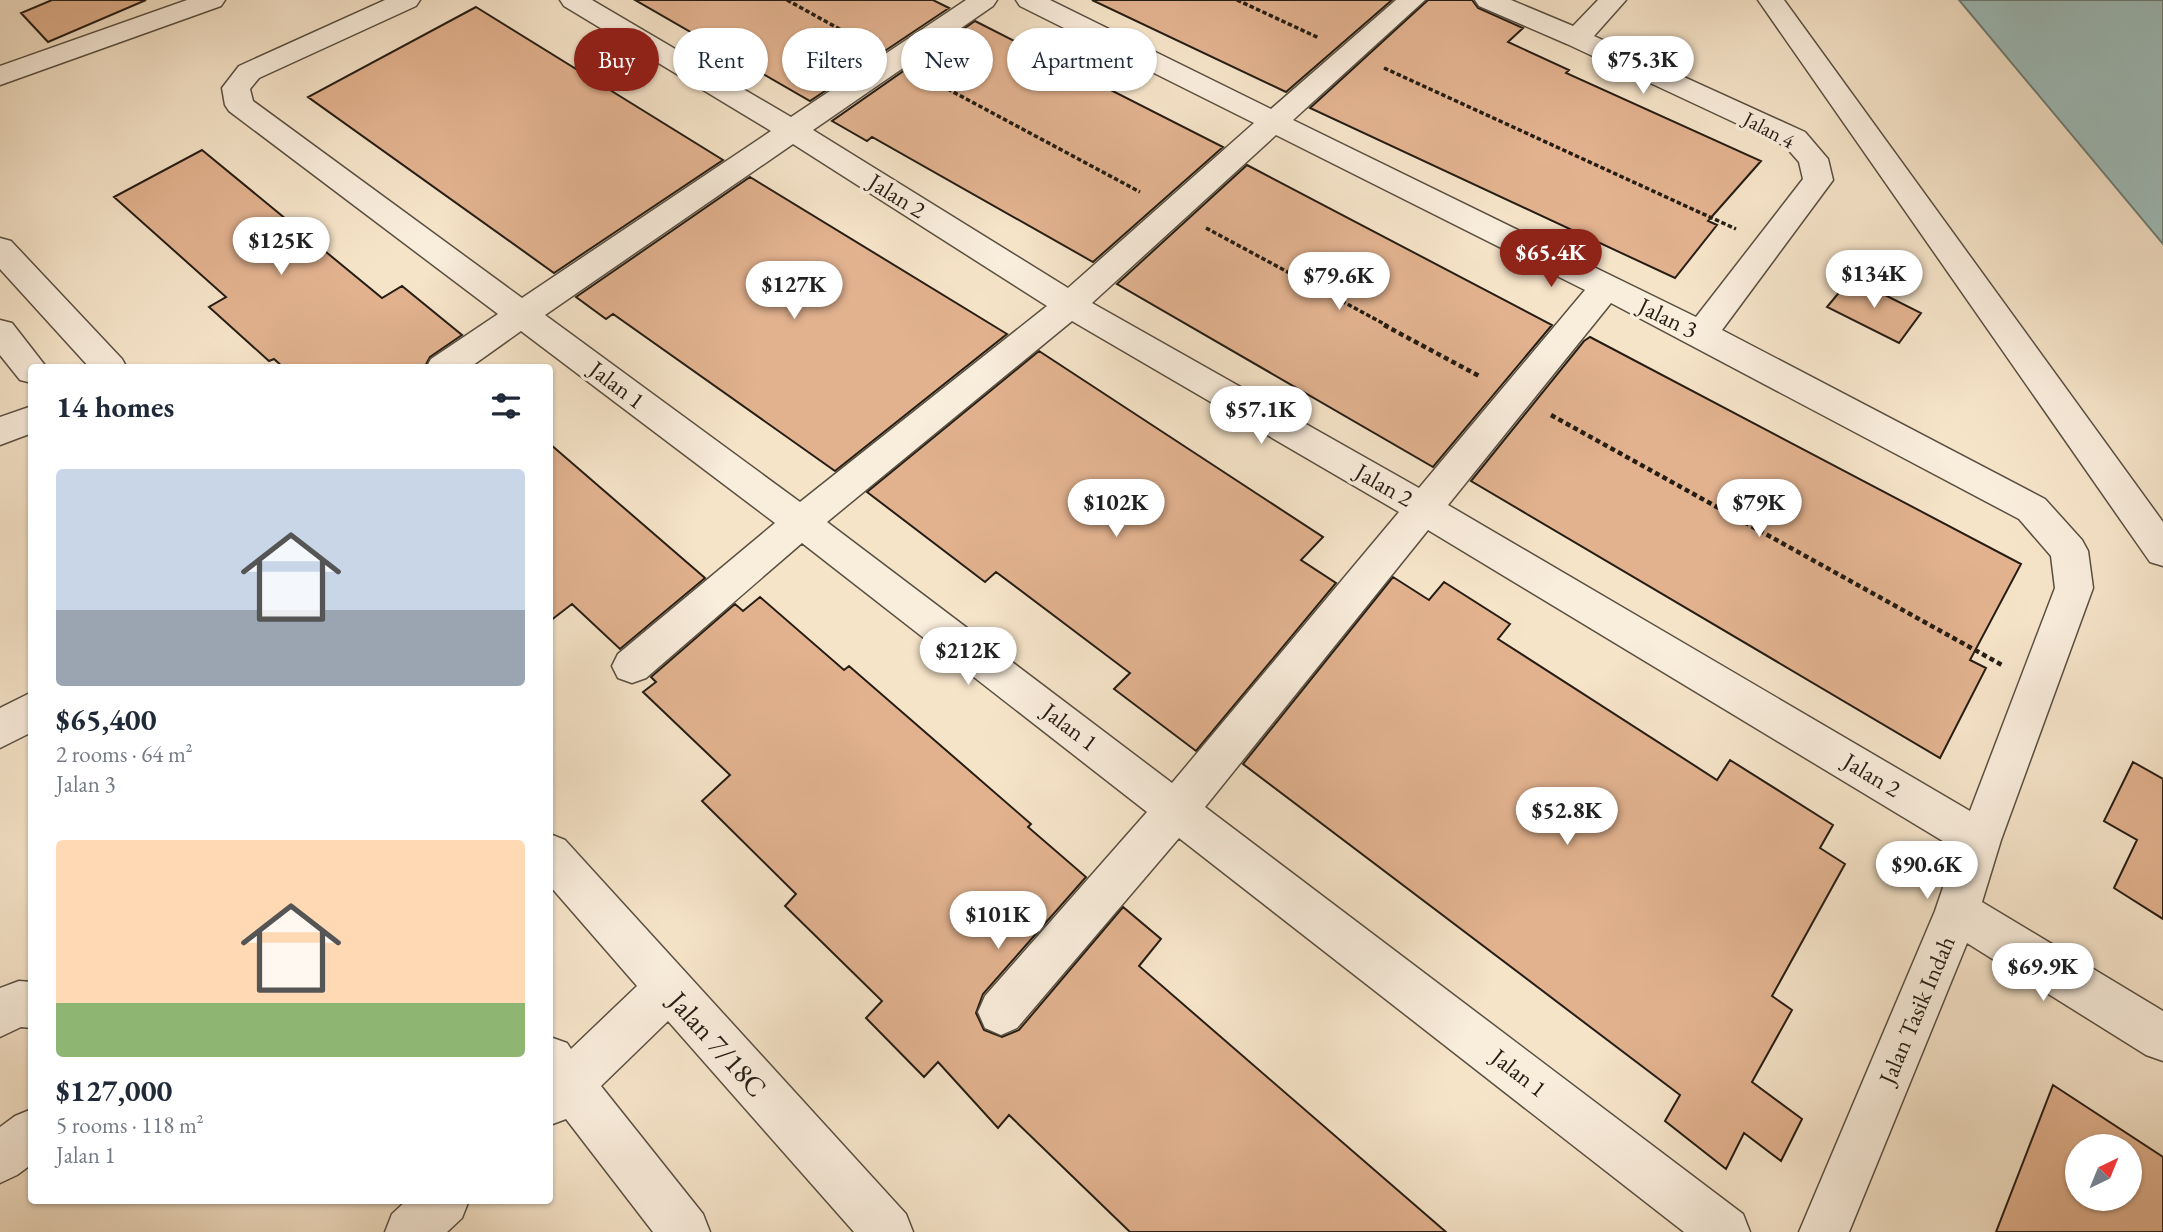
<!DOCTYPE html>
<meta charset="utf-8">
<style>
body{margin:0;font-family:"EB Garamond",serif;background:#f2f2f3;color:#1f2937;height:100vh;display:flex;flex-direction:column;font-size:26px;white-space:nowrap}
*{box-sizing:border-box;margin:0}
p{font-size:23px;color:#747a83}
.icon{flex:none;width:38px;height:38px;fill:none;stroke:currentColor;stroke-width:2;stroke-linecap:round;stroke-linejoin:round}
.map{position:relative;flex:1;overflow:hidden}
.panel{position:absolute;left:28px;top:364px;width:525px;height:840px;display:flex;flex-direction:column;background:#fff;border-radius:7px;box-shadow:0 2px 5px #0004}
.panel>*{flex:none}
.guide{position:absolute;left:574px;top:28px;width:665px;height:63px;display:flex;gap:14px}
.needle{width:46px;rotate:43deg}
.controls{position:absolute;left:2065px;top:1134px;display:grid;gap:14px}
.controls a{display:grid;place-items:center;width:77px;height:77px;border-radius:50%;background:#fff;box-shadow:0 2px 5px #0004;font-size:35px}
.price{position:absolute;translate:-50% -60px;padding:0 16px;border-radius:24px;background:#fff;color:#222;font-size:23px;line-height:46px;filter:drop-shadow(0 2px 4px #0008)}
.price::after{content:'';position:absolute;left:50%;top:42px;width:21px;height:16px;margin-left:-10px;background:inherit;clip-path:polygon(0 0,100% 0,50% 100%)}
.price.current{background:#8f2418;color:#fff}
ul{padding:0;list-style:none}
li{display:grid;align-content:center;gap:14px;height:371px;padding:0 28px}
li span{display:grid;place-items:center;height:217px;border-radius:7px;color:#555}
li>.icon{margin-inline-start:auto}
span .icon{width:126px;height:126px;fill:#fffc;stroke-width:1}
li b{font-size:30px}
h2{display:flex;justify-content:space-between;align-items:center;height:84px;padding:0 28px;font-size:30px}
.pill{padding:0 24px;border-radius:32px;background:#fff;box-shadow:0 2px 5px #0004;font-size:24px;line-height:63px}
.pill.current{background:#8f2418;color:#fff}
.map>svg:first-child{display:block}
.water{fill:#9ebebc;stroke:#6e7e79;stroke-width:2}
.building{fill:#e2b28f;stroke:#251d14;stroke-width:2;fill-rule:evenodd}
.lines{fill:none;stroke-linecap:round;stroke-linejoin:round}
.minor-casing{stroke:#594f41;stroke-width:3}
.path-far1{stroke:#251d14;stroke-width:3.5;stroke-dasharray:4.5 2.5;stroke-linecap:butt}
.path{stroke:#251d14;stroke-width:4.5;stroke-dasharray:5 3.5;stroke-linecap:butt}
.minor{fill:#f9eddc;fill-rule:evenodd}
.labels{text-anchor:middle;stroke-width:7;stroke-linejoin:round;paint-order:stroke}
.far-street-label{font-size:21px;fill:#251d14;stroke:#f9eddc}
.street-label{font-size:24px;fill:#251d14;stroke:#f9eddc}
.near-street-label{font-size:28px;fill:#251d14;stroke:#f9eddc}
</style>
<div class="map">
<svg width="2163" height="1232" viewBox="0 0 2163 1232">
<rect width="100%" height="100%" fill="#f6e4c9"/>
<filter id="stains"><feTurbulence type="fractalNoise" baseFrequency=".00286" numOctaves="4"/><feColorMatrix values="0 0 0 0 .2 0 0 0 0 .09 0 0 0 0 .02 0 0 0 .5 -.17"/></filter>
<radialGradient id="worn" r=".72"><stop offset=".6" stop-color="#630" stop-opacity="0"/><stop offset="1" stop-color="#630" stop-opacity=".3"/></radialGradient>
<path class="water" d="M1959,0h204v244z"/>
<path class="building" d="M52,0h94l-98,42 -27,-29z
M635,0h298l16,8 -139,93z
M1092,0h300l-106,92z
M1428,0h44l6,8 45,20 -15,14 61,28 -3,3 195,88 -53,60 9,4 -42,53 -365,-170z
M476,7l247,153 -169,113 -246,-176z
M975,21l248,126 -130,115 -221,-125 -5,4 -35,-20z
M202,150l180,148 20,-12 60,49 -32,22 -6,11h-140l-10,-9 -5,2 -60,-54 17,-10 -112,-100z
M1247,165l305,160 -119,142 -316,-183z
M750,177l257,157 -172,137 -222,-157 -7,5 -30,-22z
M1851,278l70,35 -22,30 -72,-36z
M1590,337l431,227 -51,96 16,8 -46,90 -469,-277 113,-140z
M1039,351l284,186 -22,23 35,23 -140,168 -82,-62 16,-16 -134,-101 -11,10 -118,-90z
M550,444l155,134 -85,71 -48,-45 -22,17z
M1393,577l36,23 15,-18 66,42 -12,15 219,141 13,-20 103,65 -13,23 25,16 -73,132 20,14 -40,72 50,37 -21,42 -37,-28 -18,36 -61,-48 15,-26 -437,-331z
M760,597l84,73 5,-4 182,158 -3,3 58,50 -103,117 -7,19 8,17 18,7 17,-7 104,-123 38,32 -22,27 307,266h-316l-121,-117 -11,13 -60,-66 -14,15 -58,-59 16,-17 -97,-95 11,-12 -94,-93 28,-26 -87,-83 13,-10 -5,-5 84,-73 8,7z
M2133,762l30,17v140l-49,-31 23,-48 -33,-19z
M2053,1085l110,72v75h-167zM2077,1146h53v53h-53z"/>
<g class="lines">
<g class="minor-casing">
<path id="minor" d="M187,0h38l-4,6 -221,79v-19z
M385,0h35l-4,6 -157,72 -9,11 3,12 269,197 249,-167 -207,-125 -4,-6h32l199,117 175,-117h31l-4,6 -180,124 255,158 186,-165 -234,-117 -4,-6h34l221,109 125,-109h29l-132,120 403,197 107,-138 -4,-17 -14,-16 -218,-102 -88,-38 -4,-6h36l62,26 25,-26h28l-32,36 211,96 23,27 5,21 -111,150 323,169 37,41 6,11 5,37 -92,252 -19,62 181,109v50l-17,-6 -179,-112 -118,289h-50l136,-321 21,-62 -528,-319 -223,277 538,407 7,18h-66l-505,-394 -162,190 -16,7 -16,-7 -7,-16 7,-16 162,-184 -345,-269 -156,135 -14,5 -14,-5 -6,-12 6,-12 157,-131 -254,-192 -52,37h-43l5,-9 67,-45 -269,-203 -4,-6 -3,-17 17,-22zM1276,135l309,155 -166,198 -327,-185zM793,144l254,162 -247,196 -255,-187zM1611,303l408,216 32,37 4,32 -85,223 -522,-306zM1072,321l327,191 -227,271 -345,-261z
M1758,0h26l379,522v44l-13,-4z
M0,238l11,3 111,118 5,9h-37l-90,-99z
M0,320l12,3 35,45h-15v15l-12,-3 -20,-25z
M32,406v27l-32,12v-28z
M32,692v40l-32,16v-40z
M550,834l15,6 341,374 7,18h-59l-186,-211 -67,65 102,128 7,18h-57l-87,-113 -16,6v-88l17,6 4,6 66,-63 -87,-100z
M19,981l13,1v46l-11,-1 -21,10v-49z
M32,1109v55l-15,11 -17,8v-56l15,-11z
M407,1200h62l-7,18 -15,14h-62l7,-18z"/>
</g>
<path class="path-far1" d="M787,0l76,42
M1237,0l82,38
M1384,68l352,161
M929,79l211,113
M1206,228l182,98"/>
<path class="path" d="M1384,325l97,52
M1551,415l451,250"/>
<use href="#minor" class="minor"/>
</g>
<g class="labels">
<g class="far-street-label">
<text transform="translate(1769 130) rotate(28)" y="7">Jalan 4</text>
</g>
<g class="street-label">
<text transform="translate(897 196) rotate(32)" y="8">Jalan 2</text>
<text transform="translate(1668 318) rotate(26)" y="8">Jalan 3</text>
<text transform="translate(617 385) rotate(37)" y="8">Jalan 1</text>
<text transform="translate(1384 485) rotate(30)" y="8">Jalan 2</text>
<text transform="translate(1070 727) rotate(37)" y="8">Jalan 1</text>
<text transform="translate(1872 775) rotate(31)" y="8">Jalan 2</text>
<text transform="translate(1917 1010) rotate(-67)" y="8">Jalan Tasik Indah</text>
<text transform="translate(1519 1073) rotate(38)" y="8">Jalan 1</text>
</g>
<g class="near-street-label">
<text transform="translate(718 1044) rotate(48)" y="10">Jalan 7/18C</text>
</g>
</g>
<rect width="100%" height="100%" filter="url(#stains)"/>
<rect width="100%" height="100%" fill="url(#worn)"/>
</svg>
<div class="controls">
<a><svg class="needle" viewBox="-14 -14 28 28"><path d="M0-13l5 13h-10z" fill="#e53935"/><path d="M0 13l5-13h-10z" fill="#747a83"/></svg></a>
</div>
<b class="price" style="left:1643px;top:96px">$75.3K</b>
<b class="price" style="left:281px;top:277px">$125K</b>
<b class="price current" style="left:1551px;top:289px">$65.4K</b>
<b class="price" style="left:1874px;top:310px">$134K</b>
<b class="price" style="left:1339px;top:312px">$79.6K</b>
<b class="price" style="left:794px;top:321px">$127K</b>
<b class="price" style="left:1261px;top:446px">$57.1K</b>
<b class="price" style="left:1116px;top:539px">$102K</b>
<b class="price" style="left:1759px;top:539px">$79K</b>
<b class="price" style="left:968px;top:687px">$212K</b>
<b class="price" style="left:1567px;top:847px">$52.8K</b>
<b class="price" style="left:1927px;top:901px">$90.6K</b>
<b class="price" style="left:998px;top:951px">$101K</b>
<b class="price" style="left:2043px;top:1003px">$69.9K</b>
<div class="guide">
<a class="pill current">Buy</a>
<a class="pill">Rent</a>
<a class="pill">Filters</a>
<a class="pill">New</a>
<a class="pill">Apartment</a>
</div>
<section class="panel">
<h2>14 homes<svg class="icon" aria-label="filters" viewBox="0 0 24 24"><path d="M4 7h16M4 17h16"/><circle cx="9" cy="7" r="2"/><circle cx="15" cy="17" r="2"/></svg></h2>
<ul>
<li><span style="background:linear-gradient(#c9d6e8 65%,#9aa5b1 0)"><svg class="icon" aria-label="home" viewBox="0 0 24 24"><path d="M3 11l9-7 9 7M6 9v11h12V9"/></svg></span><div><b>$65,400</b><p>2 rooms · 64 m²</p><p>Jalan 3</p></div></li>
<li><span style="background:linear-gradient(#ffd9b3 75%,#8fb573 0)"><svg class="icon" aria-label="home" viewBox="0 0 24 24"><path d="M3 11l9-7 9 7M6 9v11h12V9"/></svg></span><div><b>$127,000</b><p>5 rooms · 118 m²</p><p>Jalan 1</p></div></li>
</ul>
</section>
</div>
